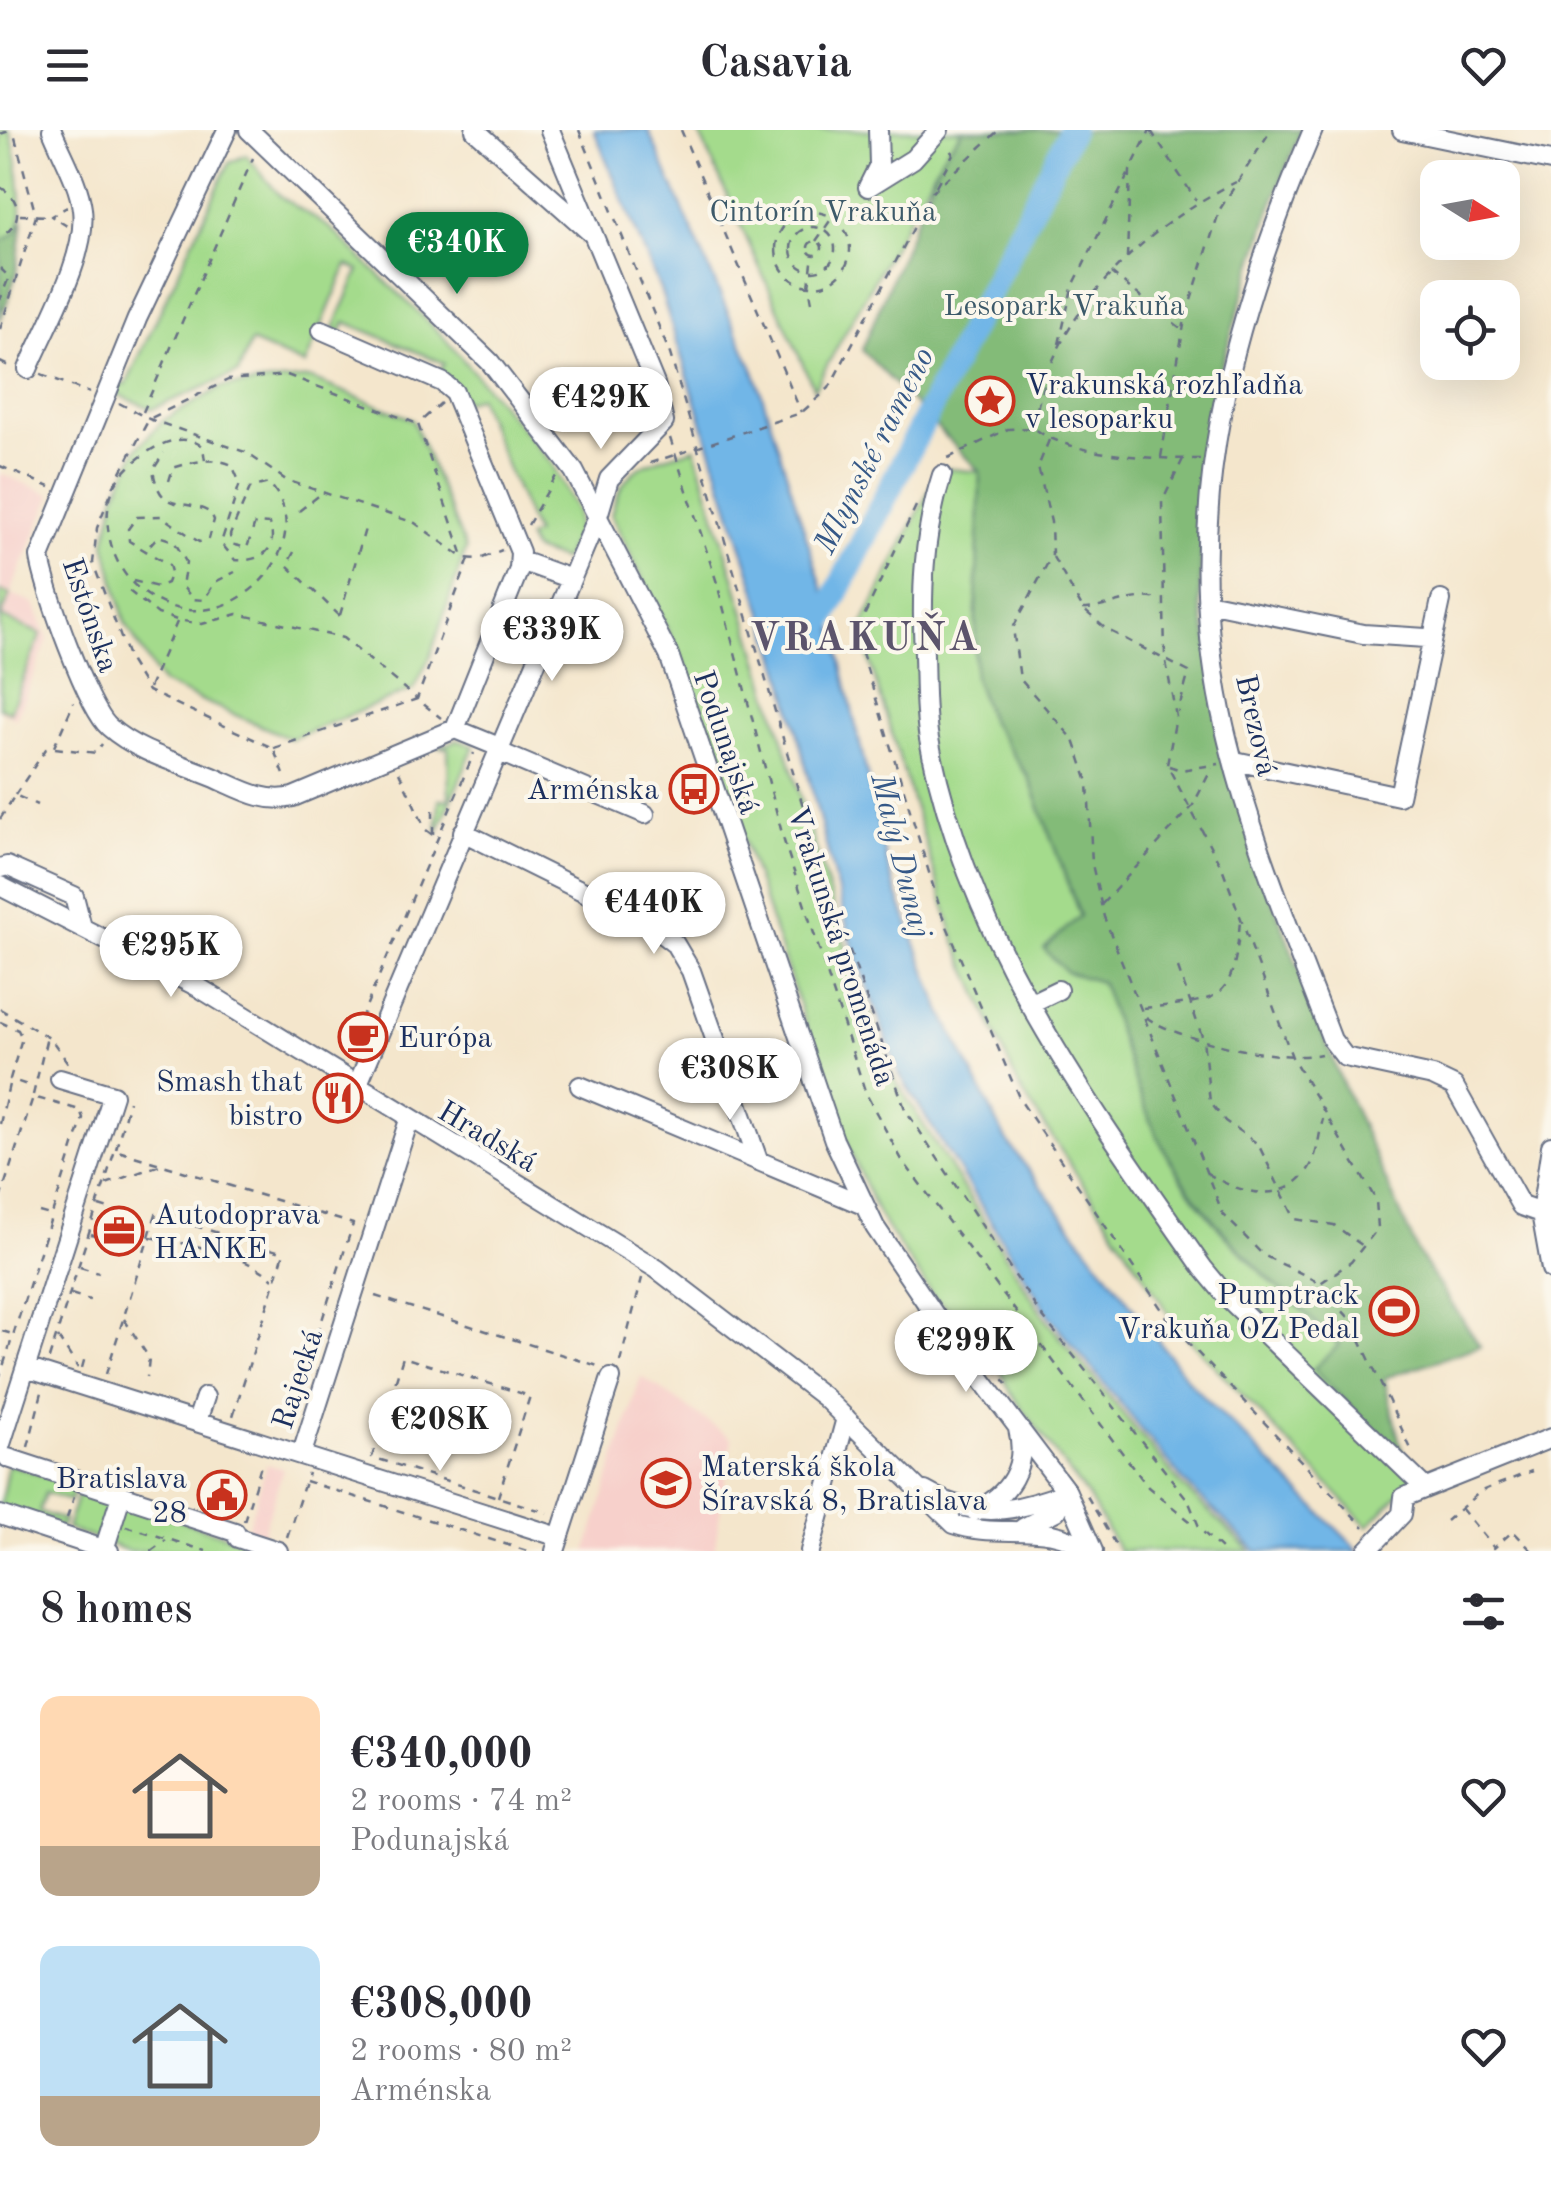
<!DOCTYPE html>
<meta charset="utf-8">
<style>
body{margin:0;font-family:"Old Standard TT",serif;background:#f2f2f3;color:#2b2b33;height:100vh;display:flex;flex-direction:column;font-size:38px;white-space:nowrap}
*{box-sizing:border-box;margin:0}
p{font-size:32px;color:#7c7c81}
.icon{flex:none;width:55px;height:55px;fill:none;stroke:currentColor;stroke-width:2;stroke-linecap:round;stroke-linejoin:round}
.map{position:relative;height:1421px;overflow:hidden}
.details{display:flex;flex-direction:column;background:#fff;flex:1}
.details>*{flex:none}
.needle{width:65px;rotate:101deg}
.buttons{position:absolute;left:1420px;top:30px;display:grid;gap:20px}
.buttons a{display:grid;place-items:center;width:100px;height:100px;border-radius:20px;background:#fff;box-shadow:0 10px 40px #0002;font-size:50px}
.price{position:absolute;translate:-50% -85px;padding:0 22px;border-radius:35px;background:#fff;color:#222;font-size:32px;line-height:65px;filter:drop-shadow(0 2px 5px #0008)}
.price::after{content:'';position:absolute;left:50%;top:60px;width:30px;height:22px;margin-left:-15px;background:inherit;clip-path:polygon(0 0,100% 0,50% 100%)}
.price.current{background:#0b8043;color:#fff}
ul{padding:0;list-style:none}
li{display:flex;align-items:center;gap:30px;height:250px;padding:0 40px}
li span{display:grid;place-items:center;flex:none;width:280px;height:200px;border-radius:20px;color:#555}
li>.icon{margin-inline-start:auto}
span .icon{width:120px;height:120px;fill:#fffc;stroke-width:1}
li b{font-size:42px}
h2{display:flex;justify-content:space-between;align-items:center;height:120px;padding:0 40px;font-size:42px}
header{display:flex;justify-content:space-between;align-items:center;height:130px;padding:0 40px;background:#fff;font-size:45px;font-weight:600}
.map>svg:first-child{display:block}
.built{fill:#f7d0cb}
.green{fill:#a4db8c;stroke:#608575;stroke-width:2.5}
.forest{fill:#83bb78;stroke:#4f756b;stroke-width:2.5}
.water{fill:#71b6e7;stroke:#4672a2;stroke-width:2.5}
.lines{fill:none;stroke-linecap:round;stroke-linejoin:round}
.river{stroke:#71b6e7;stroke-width:25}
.minor-casing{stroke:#676f84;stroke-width:22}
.path{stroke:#676f84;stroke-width:2.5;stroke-dasharray:8 8;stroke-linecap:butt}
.minor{stroke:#fff;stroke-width:18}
.path-bridge{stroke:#676f84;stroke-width:2.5;stroke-dasharray:8 8;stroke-linecap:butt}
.labels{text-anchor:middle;stroke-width:8;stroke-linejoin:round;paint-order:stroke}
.park-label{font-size:30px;fill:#3d5a6a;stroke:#fbf7ec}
.poi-label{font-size:30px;fill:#1b2f5e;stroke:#fbf7ec;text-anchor:start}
.street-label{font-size:30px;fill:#1b2f5e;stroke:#fbf7ec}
.water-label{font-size:32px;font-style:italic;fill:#355887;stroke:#fbf7ec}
.district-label{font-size:40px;font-weight:bold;letter-spacing:2.5px;fill:#5c546c;stroke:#fbf7ec}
</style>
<header><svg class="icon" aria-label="menu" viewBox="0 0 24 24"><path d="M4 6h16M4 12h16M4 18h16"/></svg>Casavia<svg class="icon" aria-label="heart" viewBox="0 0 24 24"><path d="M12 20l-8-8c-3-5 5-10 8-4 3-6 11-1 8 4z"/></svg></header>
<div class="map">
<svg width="1551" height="1421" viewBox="0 0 1551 1421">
<rect width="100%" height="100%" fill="#fbf7ec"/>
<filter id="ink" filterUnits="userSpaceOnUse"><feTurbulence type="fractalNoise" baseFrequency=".01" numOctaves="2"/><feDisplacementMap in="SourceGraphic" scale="20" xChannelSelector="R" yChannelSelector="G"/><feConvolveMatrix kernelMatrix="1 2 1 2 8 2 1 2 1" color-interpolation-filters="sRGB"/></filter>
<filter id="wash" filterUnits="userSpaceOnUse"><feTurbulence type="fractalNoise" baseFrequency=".0048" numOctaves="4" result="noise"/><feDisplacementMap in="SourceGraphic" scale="40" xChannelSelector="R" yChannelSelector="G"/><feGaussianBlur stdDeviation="2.25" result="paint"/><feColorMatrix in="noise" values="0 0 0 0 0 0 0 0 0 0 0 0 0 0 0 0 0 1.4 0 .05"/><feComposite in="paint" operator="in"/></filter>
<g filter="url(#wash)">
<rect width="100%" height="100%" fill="#f4e6cc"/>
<path class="built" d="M0,343l52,22 -42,99 24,10 14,36 -32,78 -16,-7z
M641,1246l91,62 -18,113h-127z
M267,1334l16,5 -22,70 -16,-4z"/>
<path class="green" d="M0,0h9l3,8c15,65 12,120 -12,183z
M698,0h265l-21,27 -128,232z
M246,25l35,42 49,31 111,106 111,130 25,48v20l-14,28 -30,-10 -6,-12 8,-4 -57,-137 -13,5 -26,-27 5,-12 -99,-41 -4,12 -7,-6 25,-58 -12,-5 -42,100 -54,-23 -13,31 -86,36 -38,-16 3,-10 9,2 103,-222z
M309,248l103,41 54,130 -36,108 -16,32 -123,50 -130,-56 -36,-60 -20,-80 11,-49 22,-47 26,-27 58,-33z
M695,318l148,490 48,135 155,247 137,167 68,64h-132l-29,-51 -79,-107 -12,-25 -38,-49 -26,-20 -56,-83 -36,-81 -159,-472 -73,-148c13,-53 37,-52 84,-67z
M940,338l40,4 -6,205 15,42 40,59 51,138 -14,56 35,10c18,50 33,102 55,151 39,86 116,149 183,212l-25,24 105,104 -51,53 -189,-197 -160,-242 -63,-144 -96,-313z
M0,461l10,4 -9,22 40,17 -31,78 -10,-4z
M457,610l17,6 -37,88 2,-34 10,-1 -1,-51 -10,-1z
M8,1334l67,21 -5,16 -25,-8 -6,19 25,8 -2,7 -62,-19z
M80,1357l193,64h-144l-62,-22z"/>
<path class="forest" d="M963,0h338l-30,78 -52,165 -16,127 -3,103 58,258 79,210 82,184 61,91 -96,32 20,82 -91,-91 26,-24c-68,-64 -140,-125 -182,-210 -23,-48 -38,-103 -56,-153l-35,-10 -22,-23 36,-33 -51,-138 -40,-59 -15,-42 6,-205 -118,-122 80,-194z
M23,89l-7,55 -11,34h-5v-66l14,-8z"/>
<path class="water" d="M594,0h54l108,246 73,233 61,266 50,133 66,132 185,244 168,167h-103l-70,-67 -136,-167 -152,-245 -49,-137 -67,-263 -121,-380z"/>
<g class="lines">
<path class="river" d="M814,508l257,-508"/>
</g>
</g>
<g filter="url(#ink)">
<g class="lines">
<g class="minor-casing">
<path id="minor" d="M227,0l-90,189 -97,238c4,30 48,152 69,170 28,25 70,36 104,50 26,11 51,27 80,20l162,-68 44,18
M249,0l241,232 84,109 95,184 165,485 41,87 76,112 116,153 26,59
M475,0l115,102
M878,0l1,35 -11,22 45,-28 26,-29
M1313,0c-80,187 -134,376 -92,581 24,114 70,221 111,329l13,17 88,19 21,10 67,120 20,7
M1402,0l149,31
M322,200l120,52 12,10 66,160 -1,17 -64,160
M28,239c18,-43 60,-113 54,-160 -3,-26 -20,-54 -30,-79
M942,345c-19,59 -21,118 -18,180 1,27 0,57 5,84 37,199 161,367 274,529l24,29 197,190
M521,431l50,18
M1207,472l156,32 63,4
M497,621l148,63
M1235,631l164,35 42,-196
M463,702l186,92 26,20 16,27 67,189
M0,738l7,-2 67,30 8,31
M0,756l198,101 459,282 167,128 130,127c45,16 95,-6 134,27
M1029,874l29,-14
M357,956l241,-570 11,-37 55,-57 -9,-38 -105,-254
M580,956l281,118
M1551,1016l-10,67 10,56
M26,1238l533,169
M197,1291l8,-24
M0,1317l113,-352 -53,-16
M302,1323l107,-333
M8,1328l227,74 3,6 40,13
M925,1361c50,29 91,21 142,1
M975,1381c34,-16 53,-44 43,-82
M0,1385l109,36
M1023,1398l33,-17 11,-19
M104,1420l17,-54
M555,1421l56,-173
M810,1421l36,-133
M1367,1421l35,-37 2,-17 147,-59"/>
</g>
<path class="path" d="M579,0l91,224 152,517 83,238 134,203 149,188 12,29 23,22
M681,0l120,282
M1151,1l45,69
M0,4l12,-4
M936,56l17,-32 -7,-9
M0,57c23,12 23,38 0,50
M776 119a37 37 0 1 1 74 0a37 37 0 1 1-74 0Z
M20,85l31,1
M67,96l-16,-10 16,-9
M791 119a22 22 0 1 1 44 0a22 22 0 1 1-44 0Z
M808 118a7 7 0 1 1 14 0a7 7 0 1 1-14 0Z
M816,111l27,-39 11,-7
M1127,128l3,-87 20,-41
M0,138l9,9 -9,23
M1111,143l72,57
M812,172l-3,-16 4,-31
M0,199l36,-113 -23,-86
M1059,214l13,-56 58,-117
M0,232l13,6
M41,244l49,19
M119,273l30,16 96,33 41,28 129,43 49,35 16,1 22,-9
M441,273l-23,21 45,132
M143,282l110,-254
M773,292l28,-9 28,-25 104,-197 66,-61
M670,308l47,145 67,258 82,253 36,66 246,327 48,39
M1049,310l-11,27 13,55 1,33 -39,73 7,51 54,61 14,42 4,82 12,53 119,297 40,41 50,24 38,41 61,131
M1161,327l24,-138 35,-110 51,-79
M948,328l60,-29 26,-1
M1183,329l-21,43 3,155 11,60 -9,48 56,105 69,187 84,143 2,28 -27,34 -32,22
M1200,329c-45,0 -132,-3 -166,-31 13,-109 107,-200 202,-246
M650,333l46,-15
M0,336l50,21
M169,351l4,-13c20,-6 40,-12 59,-3l8,18 -19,60 14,17c24,2 45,-9 34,-36l-14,-1 -8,25 -16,-4 -1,-9 20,-47 19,-5c58,63 -48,174 -130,106 -26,-21 -39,-64 -27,-97 10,-28 63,-69 91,-45l2,14
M113,357l36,-68 79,-39 59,-5 131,49
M110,365l-13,33 -4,35 37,99 18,29 125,57 13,31
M916,376l-60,127 85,279 79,188 155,229 189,198
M299,381l22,-17
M528,395l28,-49
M150,415l8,-9 16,5 12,21 -4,24 11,13 11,1 11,-18 20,-10
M294,422l-7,13 56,54
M1053,427l30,52 23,20 83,43 -11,40
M133,451l25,6 9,-4 4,-11 -2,-7 -40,-24 -1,-12 9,-12 24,-1 38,26 10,-3 5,-19 -3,-7c-28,-17 -50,4 -58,-43l11,-17
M129,461l29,23 19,6 25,4 36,-10 105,24 74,61 52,-140
M1083,479c25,0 58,-19 78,-8
M340,485l25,-86
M149,558l28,-66
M55,618l41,5 6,-9
M274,618l143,-49 24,19
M1169,636l12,4 38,-6
M399,642l27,58 11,8
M15,665l31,-46 8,-2 20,-45
M433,680v24
M0,689l15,-24 22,10
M1102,774l90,-97 20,-39
M1178,838l25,71 7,63 15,19 33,23 37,75 39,6 29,21
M1143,878c79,-8 90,-4 97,-87
M0,879l51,30 17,24
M1146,887c30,23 139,46 175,37
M0,892l18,8 4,8 -12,41 23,8
M353,929l-8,-3 129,-303
M33,965l14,-58
M0,994l10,-44
M116,1019l13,-48
M1207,1043c32,21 80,34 104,-8 7,-13 8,-32 12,-46
M106,1054l54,-19
M0,1069l33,-102 47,13 3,8 -83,258
M99,1076l19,6
M39,1082l11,3
M91,1104l19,6
M150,1107c38,7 94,16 123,42
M80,1137l19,6
M71,1164l19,6
M375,1166l223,70
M956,1185l51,69
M124,1189l25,39 -2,19
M2,1201l10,3
M58,1207l20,31
M49,1229l66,-209 238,74 -67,208
M620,1232l22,-84
M82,1238l3,-11
M106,1244l50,-160 128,39 -51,163
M28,1317l14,-55
M305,1351l222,70
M1087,1366l32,55
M498,1367l32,-101 -127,-39 -31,100 176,56
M1461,1378l33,40 19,-17 19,20
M67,1388l7,-21
M244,1391l18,-59
M1446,1391l35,-30 51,-20
M126,1396l80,25
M287,1407l21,-64
M151,1421l15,-11"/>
<use href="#minor" class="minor"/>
<path class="path-bridge" d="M696,318l77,-26"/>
</g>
</g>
<defs>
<g id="sight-ring" transform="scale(2.5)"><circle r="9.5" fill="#fbf7ec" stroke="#c8321e" stroke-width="1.5"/><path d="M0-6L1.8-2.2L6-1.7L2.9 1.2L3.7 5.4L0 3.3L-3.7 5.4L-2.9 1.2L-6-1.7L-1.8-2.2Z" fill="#c8321e"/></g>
<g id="bus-ring" transform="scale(2.5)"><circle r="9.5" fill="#fbf7ec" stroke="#c8321e" stroke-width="1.5"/><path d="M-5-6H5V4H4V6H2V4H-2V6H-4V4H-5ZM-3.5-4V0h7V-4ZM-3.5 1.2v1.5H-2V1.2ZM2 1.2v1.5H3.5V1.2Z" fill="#c8321e"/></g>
<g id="cafe-ring" transform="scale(2.5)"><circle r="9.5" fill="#fbf7ec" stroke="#c8321e" stroke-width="1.5"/><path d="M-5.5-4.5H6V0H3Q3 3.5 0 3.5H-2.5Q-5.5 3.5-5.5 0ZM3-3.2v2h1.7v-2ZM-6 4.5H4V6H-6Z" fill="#c8321e"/></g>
<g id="restaurant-ring" transform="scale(2.5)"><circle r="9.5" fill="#fbf7ec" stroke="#c8321e" stroke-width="1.5"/><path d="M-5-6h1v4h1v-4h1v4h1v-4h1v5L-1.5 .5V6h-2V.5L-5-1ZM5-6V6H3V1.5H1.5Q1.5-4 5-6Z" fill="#c8321e"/></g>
<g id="office-ring" transform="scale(2.5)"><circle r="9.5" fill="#fbf7ec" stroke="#c8321e" stroke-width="1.5"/><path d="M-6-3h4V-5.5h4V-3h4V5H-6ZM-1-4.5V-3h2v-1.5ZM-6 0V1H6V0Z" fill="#c8321e"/></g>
<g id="stadium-ring" transform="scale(2.5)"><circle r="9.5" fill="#fbf7ec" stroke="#c8321e" stroke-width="1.5"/><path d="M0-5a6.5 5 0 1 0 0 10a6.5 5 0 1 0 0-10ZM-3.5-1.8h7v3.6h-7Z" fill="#c8321e"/></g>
<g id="school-ring" transform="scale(2.5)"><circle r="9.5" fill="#fbf7ec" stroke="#c8321e" stroke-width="1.5"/><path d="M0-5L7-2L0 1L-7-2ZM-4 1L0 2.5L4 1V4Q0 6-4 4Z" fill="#c8321e"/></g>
<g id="civic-ring" transform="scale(2.5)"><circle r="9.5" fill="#fbf7ec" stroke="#c8321e" stroke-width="1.5"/><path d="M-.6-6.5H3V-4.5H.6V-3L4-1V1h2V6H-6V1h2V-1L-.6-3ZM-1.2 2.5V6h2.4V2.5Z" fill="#c8321e"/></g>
</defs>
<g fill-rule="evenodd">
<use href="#sight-ring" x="990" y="271"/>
<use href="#bus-ring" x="694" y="659"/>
<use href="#cafe-ring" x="363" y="907"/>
<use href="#restaurant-ring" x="338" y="968"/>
<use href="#office-ring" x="119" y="1101"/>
<use href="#stadium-ring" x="1394" y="1181"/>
<use href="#school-ring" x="666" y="1353"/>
<use href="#civic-ring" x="222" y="1365"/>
</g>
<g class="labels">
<g class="park-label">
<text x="823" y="91">Cintorín Vrakuňa</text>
<text x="1064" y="185">Lesopark Vrakuňa</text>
</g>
<g class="poi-label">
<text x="1025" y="264">Vrakunská rozhľadňa<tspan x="1025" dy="34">v lesoparku</tspan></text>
<text x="659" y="669" text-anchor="end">Arménska</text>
<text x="398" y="917">Európa</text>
<text x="303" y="961" text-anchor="end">Smash that<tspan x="303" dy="34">bistro</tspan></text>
<text x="154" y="1094">Autodoprava<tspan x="154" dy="34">HANKE</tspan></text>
<text x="1359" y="1174" text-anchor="end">Pumptrack<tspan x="1359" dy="34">Vrakuňa OZ Pedal</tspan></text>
<text x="701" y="1346">Materská škola<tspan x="701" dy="34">Šíravská 8, Bratislava</tspan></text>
<text x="187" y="1358" text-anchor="end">Bratislava<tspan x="187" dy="34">28</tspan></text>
</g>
<g class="street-label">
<text transform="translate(91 485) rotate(71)" y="10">Estónska</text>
<text transform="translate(1257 595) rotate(77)" y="10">Brezová</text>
<text transform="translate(727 612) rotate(71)" y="10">Podunajská</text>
<text transform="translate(842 816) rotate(72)" y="10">Vrakunská promenáda</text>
<text transform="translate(488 1006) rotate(31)" y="10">Hradská</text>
<text transform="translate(297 1249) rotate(-72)" y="10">Rajecká</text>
</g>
<g class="water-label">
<text transform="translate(873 320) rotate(-63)" y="11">Mlynské rameno</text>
<text transform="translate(902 725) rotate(76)" y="11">Malý Dunaj</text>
</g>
<g class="district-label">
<text x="865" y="520">VRAKUŇA</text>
</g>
</g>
</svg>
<div class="buttons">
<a><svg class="needle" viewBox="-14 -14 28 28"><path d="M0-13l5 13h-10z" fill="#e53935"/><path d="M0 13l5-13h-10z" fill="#7c7c81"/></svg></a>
<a><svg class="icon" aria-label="locate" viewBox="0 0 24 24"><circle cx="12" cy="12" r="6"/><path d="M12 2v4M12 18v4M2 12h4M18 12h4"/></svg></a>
</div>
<b class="price current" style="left:457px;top:167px">€340K</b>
<b class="price" style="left:601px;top:322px">€429K</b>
<b class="price" style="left:552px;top:554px">€339K</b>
<b class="price" style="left:654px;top:827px">€440K</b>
<b class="price" style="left:171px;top:870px">€295K</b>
<b class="price" style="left:730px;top:993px">€308K</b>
<b class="price" style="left:966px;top:1265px">€299K</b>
<b class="price" style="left:440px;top:1344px">€208K</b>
</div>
<section class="details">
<h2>8 homes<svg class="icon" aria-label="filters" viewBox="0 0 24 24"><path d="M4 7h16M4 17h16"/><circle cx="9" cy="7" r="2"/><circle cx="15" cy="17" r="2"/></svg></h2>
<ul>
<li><span style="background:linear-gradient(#ffd9b3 75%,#b9a48a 0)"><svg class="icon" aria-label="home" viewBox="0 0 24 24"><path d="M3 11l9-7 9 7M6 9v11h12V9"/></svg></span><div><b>€340,000</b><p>2 rooms · 74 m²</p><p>Podunajská</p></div><svg class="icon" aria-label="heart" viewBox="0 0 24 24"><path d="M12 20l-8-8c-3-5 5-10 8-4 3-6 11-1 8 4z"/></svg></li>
<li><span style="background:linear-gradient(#bfe0f5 75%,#b9a48a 0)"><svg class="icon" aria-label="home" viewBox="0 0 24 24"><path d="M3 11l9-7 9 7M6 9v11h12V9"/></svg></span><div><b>€308,000</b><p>2 rooms · 80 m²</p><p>Arménska</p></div><svg class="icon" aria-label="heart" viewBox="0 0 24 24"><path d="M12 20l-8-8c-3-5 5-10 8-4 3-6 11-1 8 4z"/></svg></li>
</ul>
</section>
